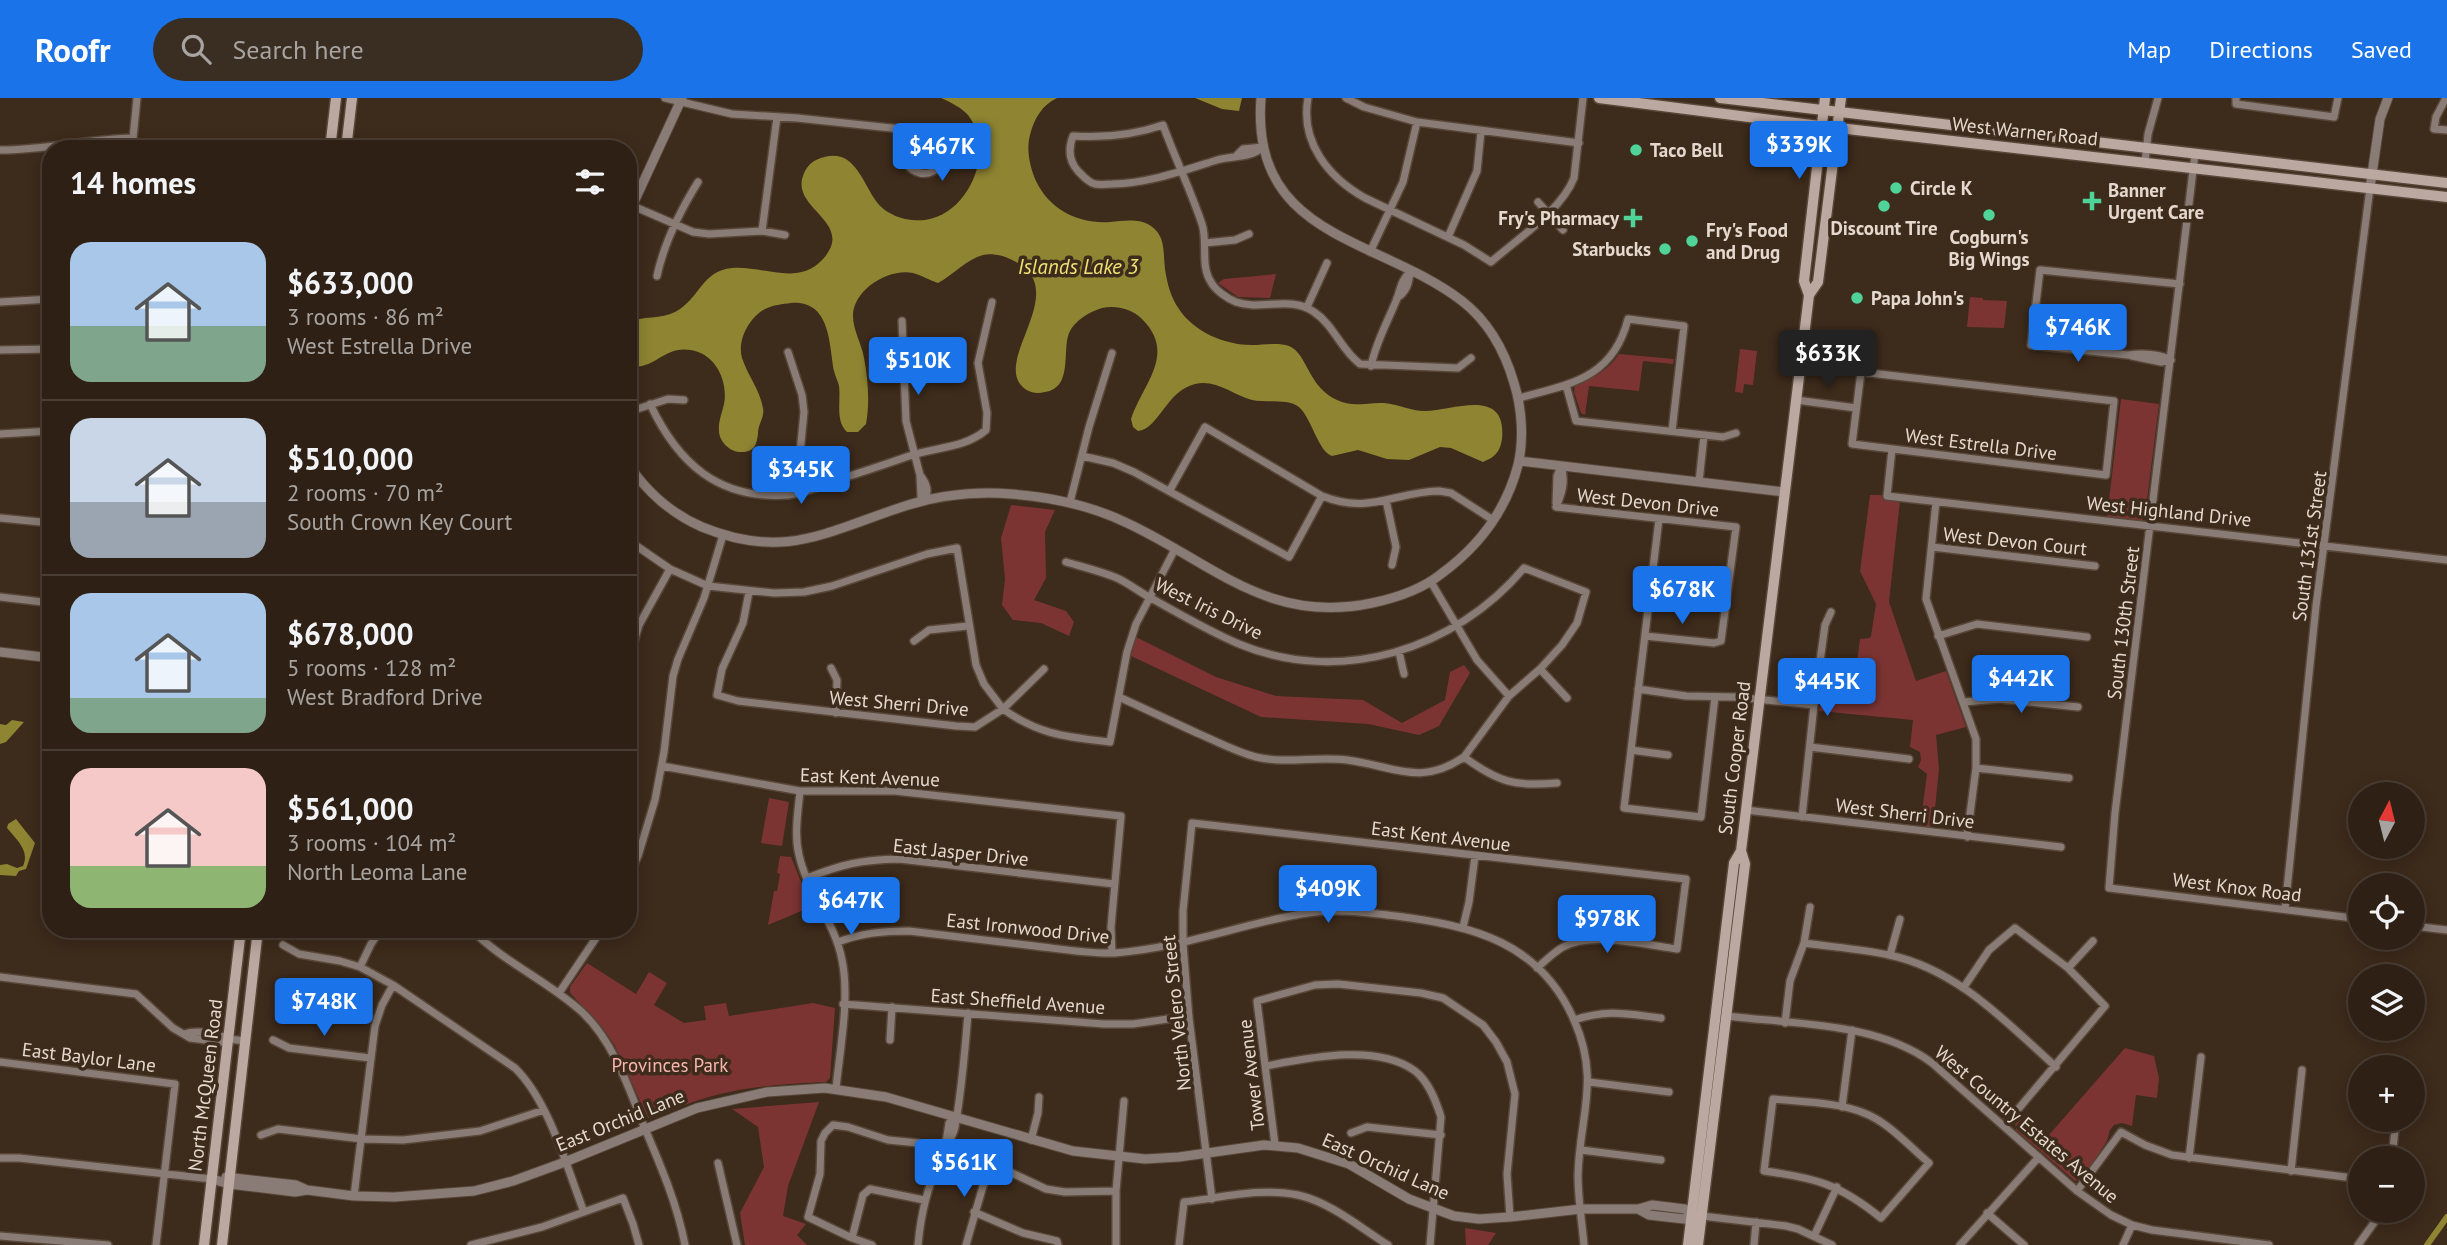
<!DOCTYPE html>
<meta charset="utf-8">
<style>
body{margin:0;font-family:"PT Sans",sans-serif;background:#3a2d22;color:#f1f3f6;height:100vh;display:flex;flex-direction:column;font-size:26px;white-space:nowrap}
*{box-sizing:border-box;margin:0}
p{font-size:23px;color:#a7a3a0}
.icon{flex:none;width:38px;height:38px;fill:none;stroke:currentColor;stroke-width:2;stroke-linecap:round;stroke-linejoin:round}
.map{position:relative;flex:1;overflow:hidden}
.sheet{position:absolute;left:42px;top:42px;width:595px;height:798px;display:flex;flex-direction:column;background:#2e2014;border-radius:28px;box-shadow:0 4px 18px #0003,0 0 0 2px #493e34}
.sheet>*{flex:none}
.needle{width:46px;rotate:7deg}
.fabs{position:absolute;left:2348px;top:684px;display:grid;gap:14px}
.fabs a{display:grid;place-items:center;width:77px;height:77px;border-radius:50%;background:#2e2014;box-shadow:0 4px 18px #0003,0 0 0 2px #493e34;font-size:35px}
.price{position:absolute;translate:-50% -60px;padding:0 16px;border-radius:7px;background:#1a73e8;color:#fff;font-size:23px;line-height:46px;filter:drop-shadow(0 2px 4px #0008)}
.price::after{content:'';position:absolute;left:50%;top:42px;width:21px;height:16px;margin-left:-10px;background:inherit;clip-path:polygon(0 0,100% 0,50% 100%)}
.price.active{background:#222;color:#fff}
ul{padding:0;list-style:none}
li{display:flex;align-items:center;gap:21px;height:175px;padding:0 28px}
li+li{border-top:2px solid #493e34}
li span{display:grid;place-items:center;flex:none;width:196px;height:140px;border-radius:21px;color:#555}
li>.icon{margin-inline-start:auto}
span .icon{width:84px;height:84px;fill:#fffc;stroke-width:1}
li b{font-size:30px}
h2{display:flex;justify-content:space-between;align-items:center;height:84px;padding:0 28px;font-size:30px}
header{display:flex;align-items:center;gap:42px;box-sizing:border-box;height:98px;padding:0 35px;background:#1a73e8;color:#fff}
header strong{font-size:33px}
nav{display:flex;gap:38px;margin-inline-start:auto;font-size:24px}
.search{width:490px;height:63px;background:#3a2d22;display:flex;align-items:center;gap:18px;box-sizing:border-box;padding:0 24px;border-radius:38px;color:#a7a3a0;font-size:26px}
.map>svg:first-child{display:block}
.green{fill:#7c3433}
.water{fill:#8e8432}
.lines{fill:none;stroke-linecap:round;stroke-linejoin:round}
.canal{stroke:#8e8432;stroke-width:6}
.minor-casing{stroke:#584738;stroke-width:10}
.tertiary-casing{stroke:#584738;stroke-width:11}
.secondary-casing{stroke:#584738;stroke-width:13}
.minor{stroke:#897c77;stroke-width:7}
.tertiary{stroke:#897c77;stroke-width:9}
.secondary{stroke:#bba8a0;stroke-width:10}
.poi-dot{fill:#4fd399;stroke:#3d2b1b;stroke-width:2.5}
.labels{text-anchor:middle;stroke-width:7;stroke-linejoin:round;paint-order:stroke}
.street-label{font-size:19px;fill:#e5d9cf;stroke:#3d2b1b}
.poi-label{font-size:19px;font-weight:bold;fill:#e5d9cf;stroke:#3d2b1b;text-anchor:start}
.park-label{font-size:19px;fill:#f8b5b0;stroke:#3d2b1b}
.water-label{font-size:21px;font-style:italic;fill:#efe172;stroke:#3d2b1b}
</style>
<header>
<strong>Roofr</strong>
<div class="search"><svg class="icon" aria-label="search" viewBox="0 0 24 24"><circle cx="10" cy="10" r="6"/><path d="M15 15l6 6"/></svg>Search here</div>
<nav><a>Map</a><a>Directions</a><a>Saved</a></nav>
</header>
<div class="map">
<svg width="2447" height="1147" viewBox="0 0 2447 1147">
<rect width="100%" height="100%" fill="#3d2b1b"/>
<path class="green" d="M1276,176l-6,24 -32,-1 -20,-14 6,-4z
M1970,199l13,1v2l24,1 -3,27 -37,-1z
M1740,251l17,2 -4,34 -9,-1 -1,9 -8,-1z
M1619,256l55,5 -1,5 -30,-3 -4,30 -50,-5 -4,29 -4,-2 -7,-21 1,-7c17,-6 34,-15 44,-31z
M2121,301l38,5 -14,112 -3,4 -35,-3z
M1870,397h11l4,5 15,1 -11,101 27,79 30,-10 20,56 -30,8 3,34 -6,59 -13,-1 7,-53 -9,-7 3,-7 -1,-8 -10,-5 3,-27 -94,-9 2,-14 31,3 8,-61 10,-1 1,-2 5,-32 -16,-33z
M1011,407l44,5 -10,22 1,46 -12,22 32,11 8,11 -5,14 -28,-13 -28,-3 -11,-15 3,-26 -4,-41z
M1136,539l80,40 60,19 87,4 39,23 43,-23 5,-28 14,-7 6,8 -31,53 -20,9 -51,-11 -107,-7 -130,-61z
M769,700l20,4 -7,44 -21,-3z
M780,758l11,1 19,47 -5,2 1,3 -38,16 6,-34h3l3,-17 -3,-1z
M587,865l49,31 13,-22 18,11 -13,22 30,18 22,-3 -2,-14 22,-3 3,13 84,-13 22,5 -5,70 -4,4c-65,3 -112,7 -172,36h-6l-33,-72 -13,-19 -32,-34v-6z
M2125,950l29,8 5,22 -2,20 -21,-3 -4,31 -10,-3 -8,2 -4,5 -3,11 -25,38 -7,2 -59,-51 -1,-10 6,-7 27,23z
M819,1004l-31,84 -5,30 23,8 -9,11 10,10h-62l-5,-32 24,-46 -6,-40 -26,-18z
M1465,1130l31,5 -8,12h-22z"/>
<path class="water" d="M941,0h116c-15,7 -23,21 -27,37 -4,15 0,32 6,46 14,29 42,43 74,41 13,-1 29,-4 41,4 15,10 12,27 14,43 2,14 6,29 14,40 15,23 46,36 73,36 12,0 26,-3 37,1 19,8 18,40 48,54 16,8 30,2 47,3 14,1 27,8 41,8 28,0 82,-25 77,28 -2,13 -7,18 -19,23l-32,-14 -11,-1 -31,13 -22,-1 -29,-9 -26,6c-14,-5 -20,-37 -33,-49 -11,-9 -33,-4 -47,-7 -19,-5 -36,-21 -57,-16 -29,7 -36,45 -57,47l-5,-4 -2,-8c12,-36 46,-65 11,-100 -10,-10 -26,-14 -40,-11 -13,4 -27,12 -33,25 -7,18 4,55 -24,59 -7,2 -14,1 -20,-3 -36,-27 49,-99 -11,-128 -9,-5 -21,-8 -31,-6 -16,4 -30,20 -45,28 -9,-3 -17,-8 -25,-10 -25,-5 -60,17 -60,43 0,14 9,29 11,42 4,20 6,46 2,66l-8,8h-11c-12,-11 -6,-31 -8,-46 -1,-5 -4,-10 -5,-15 -5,-26 -3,-71 -43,-68 -8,1 -18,2 -26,6 -16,9 -28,31 -23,49 6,18 18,32 21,50 2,9 -5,16 -5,25 -1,12 -4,20 -19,19 -10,-1 -20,-11 -20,-21 -1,-9 3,-18 5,-27 4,-20 -6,-45 -26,-52 -34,-11 -41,20 -70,14v-44c15,-6 33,-3 47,-10 25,-13 26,-41 57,-44 30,-3 66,19 91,-9 33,-37 -32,-50 -20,-83 2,-7 7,-13 13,-16 35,-16 44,16 58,38 10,17 32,24 51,22 44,-6 71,-69 43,-105 -6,-7 -18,-13 -27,-17z
M1195,0h47l-3,13 -17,-2z
M12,622l12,2 -18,20 -6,2v-20l6,1z
M16,721l19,24 -9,26 -7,2 -3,5 -16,-1v-10l7,-1 10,4 6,-2c7,-15 -6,-26 -16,-38l1,-4z"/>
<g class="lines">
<path class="canal" d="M2427,1147l20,-28"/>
<g class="minor-casing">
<path id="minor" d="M665,0l67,16 65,4 113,12c56,7 30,57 3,40 -4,-2 -8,-8 -9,-13 -1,-8 4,-19 6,-27
M1308,0c-8,44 20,79 57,100l99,47 27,17c26,-23 70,-51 83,-84l9,-80
M1346,0l18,9 53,15 162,21
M2236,0v6l98,13 4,-19
M2446,0l-10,19 -2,12 13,1
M1263,49c-14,12 -29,8 -46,13 -35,11 -68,23 -105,24 -5,0 -12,1 -17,0 -6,-1 -12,-8 -17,-13 -9,-10 -10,-22 -5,-35 31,2 61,-1 90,-11 12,33 28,66 39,99 6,18 -2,42 9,58 4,8 17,17 25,20 25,9 55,-7 78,10 20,13 27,38 46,52l98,4 13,-10
M132,51l5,-51
M393,51l1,-5 47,5
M0,52c45,0 88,-11 133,-12
M2195,56l-80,659 -6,75 252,31
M1237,57l6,-6 20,-2
M2145,64l3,-28 10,-36
M1538,104l25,28
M633,108l60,26 16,2 53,-3 23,4
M762,133l15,-114
M1448,139l29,-66 4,-40
M1205,145l30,-3 14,-6
M1370,154l33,-70 14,-60
M657,178c7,-33 23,-65 41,-94
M1397,200c10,-7 12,-15 13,-26
M0,204l51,-3
M1307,209l20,-44
M902,223l4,100 14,54 1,21 4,5
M0,252l51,-1
M788,254l14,43 2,17 -4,41 10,37
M2132,258l29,6 10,-2
M2171,262c-14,-7 -28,-7 -43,-5l-97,-10 9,-75 140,14
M1371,268c5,-24 16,-43 25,-65 5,-12 4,-20 15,-30
M1861,274l253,29 -8,74 -254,-31z
M1566,287l10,36 147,16 13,-4
M1519,300c52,-14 94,-20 109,-79l56,7 -12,105
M1796,302l60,8
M650,306c28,59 68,96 138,91 18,-2 35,-10 52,-16 22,-7 44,-14 66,-22 27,-10 58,-8 80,-27l1,-17 -9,-50 14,-61
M628,314l40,-13 16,1
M0,336l51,-3
M1892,351l-5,47 560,64
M1082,358l31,7 21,9 155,85 33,-61
M920,377c7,9 9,15 5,26
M1699,384l5,-47
M1170,392l35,-63 117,69c48,19 71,-4 117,-5l12,2 42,27
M1386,402l10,47 -4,18
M1070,404l19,-75 23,-74
M1936,404l-10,97 50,140v29l-9,69
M1556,405l1,-27 4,-9
M1556,409l180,20 -15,114 -7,2 -69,-7
M1556,409c6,-14 10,-26 5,-41
M0,420l51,5
M1659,421l-35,289 77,9 14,-120
M628,442l42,29 38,17 66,7 30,-1 28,-6 95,-32 30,-6 19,117 8,19 19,25 41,-40
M1932,449l163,19
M1066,464c17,5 34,9 51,16 11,5 21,13 32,19 29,16 59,34 90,47 101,42 216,6 285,-76l62,24 -9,31 -15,22 -22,24 -31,27 -45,61
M1652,480l37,4
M1431,484l46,78 32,36
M749,494l-6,31 -21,46 -5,26 21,6 218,25 19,1 28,-18c36,26 65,28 107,33l17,-90 9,-28 39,-75
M0,499l51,6
M628,523l11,4
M1938,538l39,-12 110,13
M914,543l15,-11 39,-4
M1399,554l5,22
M628,564l11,-37 31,-56
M831,570l6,12 -1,33
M1540,571l27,29
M1638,591l48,7 51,1 77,8
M1119,599c26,12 52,24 78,36 19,8 39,19 59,24 30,7 61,-1 91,3 47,6 73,27 117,-3 34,25 51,30 93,26
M1963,604l37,-3 78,8
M1810,649l99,12
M1631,652l37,5
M662,668l138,25h95l226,25 -10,111 1,26
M1976,670l93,10
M800,693c-2,21 -6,43 -1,64 8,37 36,67 43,105 8,38 -2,89 -6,128
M1746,712l315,37
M1802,719l12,-112 11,-80 6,-13
M628,779l10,-21 17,-56 9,-48 9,-76 5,-17 26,-61 19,-63
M807,780c36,-14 53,-18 92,-19l215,25
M2285,811l31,-303 54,-418
M2413,828l34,4
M1463,829l6,-25 6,-46
M471,831c32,33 77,52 111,83 31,29 46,74 61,112 17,40 34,79 42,121
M838,844c24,-9 45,-11 71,-11 42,5 84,10 126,15 26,3 53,8 80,7 66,-5 123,-28 186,-39 32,-6 63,-2 95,2 77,10 144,26 178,104 27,61 5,97 4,156 0,23 4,46 6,69
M1804,845c28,4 57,6 85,12 68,14 117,67 167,112
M283,847l16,9 41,7 20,6 33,18 122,83c34,33 52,100 69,144
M1890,857l10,-36
M360,869l11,-23 10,-15
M2068,870l25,-27
M0,879l136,17 37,34 17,10 31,4 7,-3 18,2
M1964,889l25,-37 26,-22 53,40 37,38 -101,120
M559,895l43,-64
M843,906l261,20h29l56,-8
M1726,918c66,8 152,6 206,47l145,128 34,24 21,10 20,5 117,15
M1574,922c35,-11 52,-6 87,-2
M1785,925l5,-42 14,-38 6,-36
M184,936c12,-4 33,-2 44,5
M273,942l16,8 81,10
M890,942l2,-33
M0,964l175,22 -19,161
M1266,968c42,-8 111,-23 149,5 14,11 21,30 26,46l-11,128
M1589,984l80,10
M1773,1001c29,3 64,3 91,14 24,9 45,33 65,50l-48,55c-42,-34 -65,-40 -117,-47z
M1842,1009l10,-77
M1351,1035l16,-6 74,8
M261,1037l17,-6 84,10 41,1 77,-9 64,-21
M1031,1042l7,-27 1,-16
M946,1044l3,-19 7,-6
M1275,1047l-18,-144 58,-16 23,-1 83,9 22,5 40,27 13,17 11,20 8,32 -8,80 3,43
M1581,1052l80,10
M0,1060h19l193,21
M2189,1060l12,-101
M2392,1060l4,-38
M718,1065l19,82
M2291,1073l11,-101
M2077,1093l44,-59 24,13 27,10 189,24
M354,1098l21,-170 7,-21 11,-20
M1212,1101l-23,-181 -6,-74v-33l9,-88 494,56 -9,70c-30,-4 -87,-18 -114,-2 -9,5 -18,14 -26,21
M974,1114l49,21 34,8 1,4
M1987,1115l37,32
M1702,1118l84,10 12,3 34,16
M0,1138l108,9
M1814,1138l23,-49
M852,1140l11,-43 7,-6 54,11
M471,1147l71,-18 81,-29 10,26 6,21
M872,1147l-20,-7 -44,-21 12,-43 1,-33 4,-8 8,-8 15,2 40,13 30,3 24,10
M918,1147c3,-34 10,-58 23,-90 4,-10 12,-17 14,-28 7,-38 10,-76 13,-114
M966,1147l17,-59 10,-22 53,25 19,3 51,-1
M1116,1147v-54l8,-90
M1179,1147l5,-43c37,-4 77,-15 114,-7 32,7 63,33 90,50
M1754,1147l2,-23
M1960,1147l79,-88
M2123,1147l9,-20
M2358,1147l18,-25 3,-9"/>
</g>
<g class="tertiary-casing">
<path id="tertiary" d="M2370,90l10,-69 8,-21
M628,117l54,-117
M1519,363l265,31
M628,366c18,27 44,50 74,63 81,33 122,6 197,-19 35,-12 74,-17 112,-14 41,3 79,11 116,29 86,40 141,102 245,80 24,-5 49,-13 69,-29 37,-27 65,-63 77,-109 6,-25 4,-57 -4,-82 -9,-31 -25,-61 -52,-82 -83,-64 -212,-62 -201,-203
M0,554l51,6
M226,1079l70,8 11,5
M212,1081l17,5 66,8 12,-2 47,6 40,1 80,-6 39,-10 52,-19 132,-54 70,-16 58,-4 61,9 187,54 72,8 34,-2 85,-12 34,3 51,16 60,35 45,17 25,3 31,-2 71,-8h57l14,-4 33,4 7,6
M1638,1111l11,6 35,4 13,-3"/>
</g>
<g class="secondary-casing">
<path id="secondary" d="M1599,0l213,27 635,72
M1720,0l727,85
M330,51l6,-51
M346,51l6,-51
M1809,197l9,-13 23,-184
M204,1147l37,-316
M222,1147l36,-316
M1688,1147l46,-382 7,-12 68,-556 -5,-14 21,-183
M1698,1147l47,-381 -4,-13"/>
</g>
<use href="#minor" class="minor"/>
<use href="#tertiary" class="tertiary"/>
<use href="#secondary" class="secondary"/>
</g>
<g class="poi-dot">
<circle cx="1636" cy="52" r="7"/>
<circle cx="1896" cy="90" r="7"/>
<path d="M2088.5 92.5h7v7h7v7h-7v7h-7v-7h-7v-7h7z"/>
<circle cx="1884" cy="108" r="7"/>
<circle cx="1989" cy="117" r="7"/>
<path d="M1629.5 109.5h7v7h7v7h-7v7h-7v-7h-7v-7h7z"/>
<circle cx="1692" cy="143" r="7"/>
<circle cx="1665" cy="151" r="7"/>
<circle cx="1857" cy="200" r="7"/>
</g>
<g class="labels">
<g class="street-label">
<text transform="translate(2025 33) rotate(6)" y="7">West Warner Road</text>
<text transform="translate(1981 346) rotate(7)" y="7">West Estrella Drive</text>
<text transform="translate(1648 404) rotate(6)" y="7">West Devon Drive</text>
<text transform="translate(2169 413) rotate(6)" y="7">West Highland Drive</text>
<text transform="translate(2015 443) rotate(6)" y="7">West Devon Court</text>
<text transform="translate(2309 448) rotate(-82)" y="7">South 131st Street</text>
<text transform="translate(1209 510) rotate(26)" y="7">West Iris Drive</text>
<text transform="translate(2123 525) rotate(-83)" y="7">South 130th Street</text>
<text transform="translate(899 605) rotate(5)" y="7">West Sherri Drive</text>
<text transform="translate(1734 660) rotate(-83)" y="7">South Cooper Road</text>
<text transform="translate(870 679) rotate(2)" y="7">East Kent Avenue</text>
<text transform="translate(1905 715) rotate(7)" y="7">West Sherri Drive</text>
<text transform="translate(1441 738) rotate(7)" y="7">East Kent Avenue</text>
<text transform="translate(961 754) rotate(6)" y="7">East Jasper Drive</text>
<text transform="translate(2237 789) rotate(7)" y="7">West Knox Road</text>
<text transform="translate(1028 830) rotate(6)" y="7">East Ironwood Drive</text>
<text transform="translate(1018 903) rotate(4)" y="7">East Sheffield Avenue</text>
<text transform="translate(1176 915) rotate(-96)" y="7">North Velero Street</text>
<text transform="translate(89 959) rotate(7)" y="7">East Baylor Lane</text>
<text transform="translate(1251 977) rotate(-97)" y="7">Tower Avenue</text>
<text transform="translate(205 987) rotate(-83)" y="7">North McQueen Road</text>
<text transform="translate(620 1022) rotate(-22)" y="7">East Orchid Lane</text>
<text transform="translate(2027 1026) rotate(40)" y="7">West Country Estates Avenue</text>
<text transform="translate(1386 1068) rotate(24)" y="7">East Orchid Lane</text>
</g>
<g class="poi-label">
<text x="1650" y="59">Taco Bell</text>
<text x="1910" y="97">Circle K</text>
<text x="2108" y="99">Banner<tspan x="2108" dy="22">Urgent Care</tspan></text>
<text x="1619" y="127" text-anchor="end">Fry's Pharmacy</text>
<text x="1884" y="137" text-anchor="middle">Discount Tire</text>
<text x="1706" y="139">Fry's Food<tspan x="1706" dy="22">and Drug</tspan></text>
<text x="1989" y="146" text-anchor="middle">Cogburn's<tspan x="1989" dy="22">Big Wings</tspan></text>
<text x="1651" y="158" text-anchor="end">Starbucks</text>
<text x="1871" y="207">Papa John's</text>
</g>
<g class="park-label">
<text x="670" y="974">Provinces Park</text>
</g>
<g class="water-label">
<text x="1078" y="176">Islands Lake 3</text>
</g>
</g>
</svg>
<div class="fabs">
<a><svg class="needle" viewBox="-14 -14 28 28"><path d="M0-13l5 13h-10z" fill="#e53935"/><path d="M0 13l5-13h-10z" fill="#a7a3a0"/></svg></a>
<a><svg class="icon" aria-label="locate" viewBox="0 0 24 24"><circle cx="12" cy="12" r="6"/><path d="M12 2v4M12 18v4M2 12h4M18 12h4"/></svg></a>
<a><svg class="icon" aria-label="layers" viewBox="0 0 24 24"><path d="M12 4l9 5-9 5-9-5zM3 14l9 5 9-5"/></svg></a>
<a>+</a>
<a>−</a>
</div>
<b class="price" style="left:1799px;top:83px">$339K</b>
<b class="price" style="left:942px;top:85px">$467K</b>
<b class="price" style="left:2078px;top:266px">$746K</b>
<b class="price active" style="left:1828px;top:292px">$633K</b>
<b class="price" style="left:918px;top:299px">$510K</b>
<b class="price" style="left:801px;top:408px">$345K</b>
<b class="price" style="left:1682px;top:528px">$678K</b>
<b class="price" style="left:2021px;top:617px">$442K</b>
<b class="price" style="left:1827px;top:620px">$445K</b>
<b class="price" style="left:1328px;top:827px">$409K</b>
<b class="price" style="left:851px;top:839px">$647K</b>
<b class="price" style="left:1607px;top:857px">$978K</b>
<b class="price" style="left:324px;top:940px">$748K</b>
<b class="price" style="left:964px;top:1101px">$561K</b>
<section class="sheet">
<h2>14 homes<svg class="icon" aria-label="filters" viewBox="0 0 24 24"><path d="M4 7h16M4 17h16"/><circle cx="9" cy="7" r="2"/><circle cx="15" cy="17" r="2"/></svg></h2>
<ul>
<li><span style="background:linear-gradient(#a9c7e8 60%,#7fa58c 0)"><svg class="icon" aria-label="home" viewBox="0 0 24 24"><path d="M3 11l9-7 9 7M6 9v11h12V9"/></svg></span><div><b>$633,000</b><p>3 rooms · 86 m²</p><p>West Estrella Drive</p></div></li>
<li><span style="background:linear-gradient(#c9d6e8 60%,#9aa5b1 0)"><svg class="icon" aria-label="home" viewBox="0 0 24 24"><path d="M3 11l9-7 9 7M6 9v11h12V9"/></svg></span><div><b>$510,000</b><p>2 rooms · 70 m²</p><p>South Crown Key Court</p></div></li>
<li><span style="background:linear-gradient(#a9c7e8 75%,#7fa58c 0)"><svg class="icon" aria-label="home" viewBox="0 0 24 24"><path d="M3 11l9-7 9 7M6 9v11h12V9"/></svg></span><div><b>$678,000</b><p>5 rooms · 128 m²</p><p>West Bradford Drive</p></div></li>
<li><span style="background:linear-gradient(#f6c9c9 70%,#8fb573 0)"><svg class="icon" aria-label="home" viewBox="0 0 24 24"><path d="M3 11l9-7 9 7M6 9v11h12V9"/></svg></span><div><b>$561,000</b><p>3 rooms · 104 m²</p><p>North Leoma Lane</p></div></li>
</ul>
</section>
</div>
